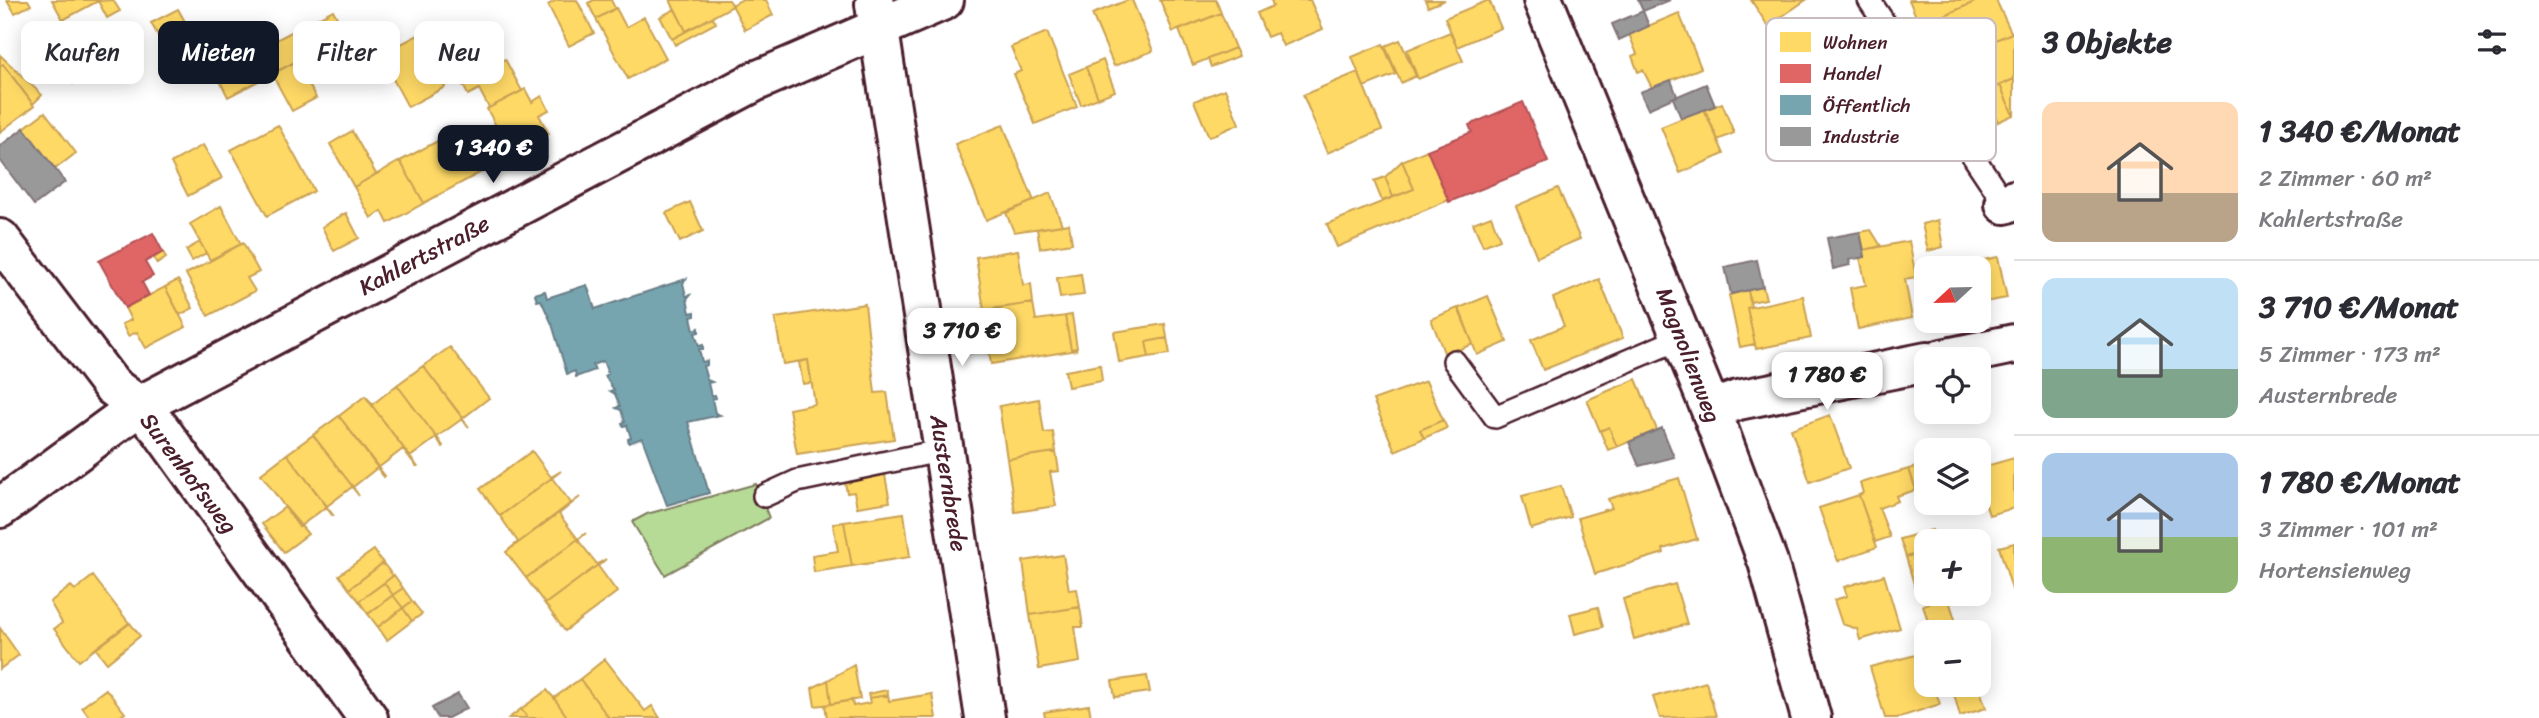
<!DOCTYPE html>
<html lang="de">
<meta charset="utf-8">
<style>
body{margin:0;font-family:Sriracha,sans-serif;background:#f7f7f7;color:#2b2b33;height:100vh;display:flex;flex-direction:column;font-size:26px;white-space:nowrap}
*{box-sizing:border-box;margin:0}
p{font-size:23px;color:#7c7c81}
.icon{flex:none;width:38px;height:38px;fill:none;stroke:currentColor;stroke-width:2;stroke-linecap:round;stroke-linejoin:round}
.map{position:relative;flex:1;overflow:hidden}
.details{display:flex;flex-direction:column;background:#fff;width:525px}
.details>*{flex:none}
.guide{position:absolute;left:21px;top:21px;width:665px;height:63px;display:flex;gap:14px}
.needle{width:46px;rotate:248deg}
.controls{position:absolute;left:1914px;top:256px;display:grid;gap:14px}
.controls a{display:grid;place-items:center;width:77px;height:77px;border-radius:14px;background:#fff;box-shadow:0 4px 18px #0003;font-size:35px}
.price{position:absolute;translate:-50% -60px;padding:0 16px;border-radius:14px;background:#fff;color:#222;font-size:23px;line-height:46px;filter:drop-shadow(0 2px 4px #0008)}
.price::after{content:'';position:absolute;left:50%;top:42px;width:21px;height:16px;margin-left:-10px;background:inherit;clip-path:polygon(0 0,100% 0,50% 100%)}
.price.active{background:#111827;color:#fff}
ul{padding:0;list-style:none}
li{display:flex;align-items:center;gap:21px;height:175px;padding:0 28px}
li+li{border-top:2px solid #e1e1e2}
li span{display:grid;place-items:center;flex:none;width:196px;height:140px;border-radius:14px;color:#555}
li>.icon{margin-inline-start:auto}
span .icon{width:84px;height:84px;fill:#fffc;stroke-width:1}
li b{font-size:30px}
h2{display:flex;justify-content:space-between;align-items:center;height:84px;padding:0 28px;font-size:30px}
.chip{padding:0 24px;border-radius:14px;background:#fff;box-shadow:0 4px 18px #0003;font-size:24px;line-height:63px}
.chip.active{background:#111827;color:#fff}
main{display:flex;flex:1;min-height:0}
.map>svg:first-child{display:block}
.green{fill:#b6db96;stroke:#807d60;stroke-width:2}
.homes{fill:#ffd966;stroke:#c9a154;stroke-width:2}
.shops{fill:#e06666;stroke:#b35154;stroke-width:2}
.public{fill:#76a5af;stroke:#697d87;stroke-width:2}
.industry{fill:#999;stroke:#817478;stroke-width:2}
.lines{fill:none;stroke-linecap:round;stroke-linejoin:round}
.lane-casing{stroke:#4a1f2b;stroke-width:26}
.street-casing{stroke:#4a1f2b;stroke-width:44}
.lane{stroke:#fff;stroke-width:21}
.street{stroke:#fff;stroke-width:38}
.labels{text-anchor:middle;stroke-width:7;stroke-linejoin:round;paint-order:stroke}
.street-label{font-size:23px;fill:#4a1f2b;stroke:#fff}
.key{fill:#fff;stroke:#c9bcbf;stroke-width:2}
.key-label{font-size:19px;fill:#4a1f2b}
</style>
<main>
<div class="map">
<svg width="2014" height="718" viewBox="0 0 2014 718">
<rect width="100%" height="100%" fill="#fff"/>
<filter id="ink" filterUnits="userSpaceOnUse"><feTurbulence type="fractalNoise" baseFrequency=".0143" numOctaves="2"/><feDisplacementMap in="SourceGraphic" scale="14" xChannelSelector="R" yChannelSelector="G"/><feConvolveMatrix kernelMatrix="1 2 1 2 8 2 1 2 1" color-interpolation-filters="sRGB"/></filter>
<g filter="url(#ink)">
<path class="green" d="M756,484l13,34 -104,57 -33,-53 15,-8z"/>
<path class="homes" d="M7,0h21l3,5 -16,8z
M52,0h48l-37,20z
M113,0l7,11 -13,7 -9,-17z
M557,0h20l17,33 -25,13 -21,-41z
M594,0h17l4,8 -19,11 -8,-16z
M670,0h59l4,6 -47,25z
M741,0h25l7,15 -28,15 -13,-25z
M1128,0h4l21,51 -39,15 -22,-52z
M1160,0h56l5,13 -48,19z
M1271,0h39l13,29 -40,17 -6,-13 -10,4 -10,-24 16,-7z
M1425,0h20l-17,7z
M1489,0l12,28 -44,19 -12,-29z
M1751,0h55l-38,26z
M1909,0h70l-59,26z
M1979,0h17l15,32h3l-69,30 -18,-39z
M616,8l10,19 18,-10 22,41 -38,21 -32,-60z
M178,9l15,27 -27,14 -15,-27z
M675,9l11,22 -14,8 -12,-22z
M333,10l13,25 -74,39 -13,-25z
M1221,13l14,35 -42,17 -14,-35z
M1679,13l22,55 -49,20 -9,-18 -5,2 -6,-16 5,-2 -8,-20z
M712,17l4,6 -41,22 -3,-6z
M1047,32l30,75 -42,17 -21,-50 7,-3 -10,-24z
M1450,32l13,29 -45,18 -11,-29z
M2014,32v47l-45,20 -17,-39 -7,2z
M418,35l27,52 -37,20 -28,-52z
M1400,40l16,36 -15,7 -16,-37z
M1383,44l13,30 -32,13 -12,-30z
M259,46l13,28 -44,23 -14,-28z
M468,48l12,24 25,-13 17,32 -33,17 -10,-19 -11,6 -19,-37z
M1235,48l4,8 -28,11 -3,-8z
M73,49l15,27 -15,8 -14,-27z
M0,55l42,40 -9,9 -30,-40 -3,2z
M1103,60l12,31 -17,7 -12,-31z
M297,61l19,37 -24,13 -20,-37z
M3,64l31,42 -34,26v-66z
M1086,67l12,31 -17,7 -12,-31z
M1358,72l24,58 -55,23 -24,-58z
M2014,79v36h-1l-13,-30z
M2000,85l13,30 -15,7 -13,-30z
M525,89l7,13 10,-6 7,14 -10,5 10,19 -38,20 -24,-45z
M1225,89l14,35 -30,13 -15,-36z
M1985,92l13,30 -16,7 -13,-30z
M1722,103l12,30 -16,7 -13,-30z
M1704,109l20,45 -44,19 -19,-46z
M45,112l31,41 -21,16 -31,-41z
M278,125l36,66 -47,25 -36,-66z
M1003,125l31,76 -48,19 -31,-76z
M462,128l23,42 -61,33 -24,-42z
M352,131l24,43 -22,13 -24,-43z
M203,145l19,33 -34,18 -17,-33z
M1427,150l22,50 -112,47 -10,-23 87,-35 -12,-28z
M400,161l24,42 -36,20 -6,-12 -11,7 -17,-31z
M1402,161l12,28 -21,8 -8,-20z
M1385,177l8,20 -11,4 -8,-20z
M1558,188l22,51 -43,18 -21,-51z
M1050,193l12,32 -48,7 -8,-19z
M690,202l13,29 -23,11 -14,-29z
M221,206l20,38 -31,16 -20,-36z
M346,213l13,25 -25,13 -12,-24z
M1491,216l9,23 -17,7 -10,-23z
M1938,220l5,27 -15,4 -6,-27z
M1069,224l3,19 -32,5 -3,-19z
M1871,230l10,16 -17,4 -4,-18z
M1909,241l7,36 -11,2 7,39 -54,11 -8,-41 16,-3 -6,-27 5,-1 -1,-7z
M200,242l6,11 -14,8 -6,-11z
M243,243l16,29 -12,6 8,13 -47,25 -22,-42z
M1018,250l5,35 8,-1 2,19 -49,7 -8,-53z
M163,252l3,6 -9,6 -3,-6z
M1998,257l9,41 -28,5v-35h-34z
M1081,274l3,21 -24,3 -3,-20z
M1599,279l24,59 -80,32 -12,-30 33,-14 -11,-28z
M178,280l15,28 -13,7 -15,-28z
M165,287l21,40 -40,21 -9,-16 -9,4 -6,-12 9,-4 -6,-12z
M1763,287l3,12 -16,3 -2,-12z
M1748,290l3,17 -4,1 8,36 -15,3 -11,-52z
M1488,296l19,46 -30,13 -18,-47z
M1803,296l8,42 -55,11 -9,-41z
M1033,303l3,17 29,-4 6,33 6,1 -86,14 -8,-54z
M865,304l10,89 12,-1 7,47 -97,15 -8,-45 26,-5 -7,-44 -25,4 -8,-46z
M1458,308l15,36 -28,11 -14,-36z
M1072,315l5,33 -6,1 -6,-33z
M1165,324l2,14 -21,4 3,15 -30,5 -5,-30z
M1167,338l3,16 -21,3 -3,-15z
M450,347l39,51 -26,20 -40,-52z
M808,360l3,23 -8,1 -4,-22z
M1100,365l2,16 -34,6 -3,-16z
M423,366l46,61 -7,-8 -25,18 6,9 -46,-61z
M1636,379l21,51 -40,17 -8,-20 -9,4 -13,-31z
M1426,381l17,39 -23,10 4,8 -29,13 -22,-51z
M397,385l46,61 -1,1 -6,-9 -26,19 -45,-61 8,8z
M365,396l52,70h-1l-13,-17 -25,19 -39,-52z
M1039,399l5,34 9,-1 3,20 -49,7 -8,-53z
M1830,415l19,53 -39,14 -19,-53z
M339,416l46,60 -1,1 -7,-9 -24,19 -40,-52z
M1443,420l4,8 -23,10 -4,-8z
M1609,427l8,20 -9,3 -8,-19z
M313,435l40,52 6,9 -7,-9 -25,19 -40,-52z
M532,451l19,26 10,-6 -61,45 -20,-27z
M1056,452l3,19 -9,1 6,34 -41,6 -8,-53z
M287,454l46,61h-1l-6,-8 -27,20 -38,-53z
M2014,458v50l-25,7 -10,-31v-16z
M1919,466l7,21 -10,3 -7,-21z
M1909,469l7,21 -20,6 2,5 -19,7 11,29 -15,5 -16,-47 4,-2 -3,-10z
M884,470l6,32 -33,5 -3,-15 -7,1 -3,-16z
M561,471l-9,7 19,25 -65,49 12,-10 -18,-26z
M1679,478l18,61 -34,10 1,4 -69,21 -17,-56 34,-10 -4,-9z
M1561,486l10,31 -40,12 -9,-33z
M1859,495l18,52 -39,14 -19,-53z
M580,497l-21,17 19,25 8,-6 -60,45 -20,-26z
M285,507l23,27 -24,18 -22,-28z
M904,513l6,44 -58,9 -8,-44z
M844,522l8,44 -38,6 -2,-17 26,-4 -5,-27z
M1932,530l3,11h-8v10l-21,6 -6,-18z
M586,533l-8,7 19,24 9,-5 -61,45 -19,-26z
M2014,543v53l-15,-49z
M374,550l9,13 -34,26 -10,-14z
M1927,551v37l-11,3 -10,-34z
M1063,555l6,35 8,-1 3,18 -50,8 -7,-54z
M606,559l-8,7 19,26 -52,39 -20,-27z
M383,563l10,13 -34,25 -10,-12z
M394,575l9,13 -10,7 -9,-12z
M1884,575l16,53 -40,12 -3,-11 -15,-5 -8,-24 13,-4 -3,-9z
M93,576l36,47 -50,38 -25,-32 8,-6 -12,-21 21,-16 4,4z
M384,583l9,12 -25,19 -9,-13z
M1675,584l12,40 -53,15 -11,-40z
M403,588l9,13 -9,7 -10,-13z
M393,595l10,13 -25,19 -10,-13z
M1948,597l10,32 -27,3 -8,-27z
M412,601l10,13 -10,7 -9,-13z
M1080,607l3,20h-8l5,35 -41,7 -9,-54z
M1598,607l5,20 -28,7 -5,-20z
M403,608l9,13 -25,19 -9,-13z
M130,623l10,13 -33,27 -11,-14z
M0,628l19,27 -19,14z
M1923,653l4,31h6l7,20 -43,14h-12l-15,-51z
M605,659l40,52 7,-5 8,12h-51l-29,-39z
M854,665l6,34 -29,5 -3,-24z
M1147,676l3,16 -35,5 -3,-16z
M580,679l29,39h-41l-14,-20z
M828,680l3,24 -16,2 -3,-18z
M1706,682l10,34 -56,2 -7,-21z
M1961,684h17l8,24 -26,8 -8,-29z
M106,689l19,24 -7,5h-28l-8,-11z
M547,690l7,8 14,20h-40l-7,-9z
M887,690l1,5 -19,3 -1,-4z
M932,694l4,24h-109l-2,-13 27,-5 1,6 17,-3 -1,-5 19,-3 1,6z
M1089,705l2,13h-46l-1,-6z
M521,709l7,9h-19z"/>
<path class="shops" d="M1523,102l25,60 -99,40 -22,-52 45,-18 -3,-7z
M153,233l10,19 -18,10 8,14 -11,6 7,13 -24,13 -26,-47z"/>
<path class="public" d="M686,279l-3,4 3,13 4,-1 -3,4 3,14 5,-1v4l-4,1 3,13 5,-2v4l-4,1 4,13 4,-1v4h-4l3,13 5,-1v4l-4,1 4,14 5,2 -4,1 3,13 4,-1 1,3 -4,1 3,14 5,2 -32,7 21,71 -42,12 -25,-67 -13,5 -1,-4 3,-1 -4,-13 -4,1 -1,-3 3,-1 -4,-12 -5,-2 4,-2 -5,-12 -5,-3 4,-1 -9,-14 3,-2 -5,-13 -11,4 3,5 -19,7 -1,-6 -8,3 -15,-50 -11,-24 -4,1 -2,-7 10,-3 2,7 40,-13 8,24z"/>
<path class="industry" d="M1638,0h32l-27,11z
M1643,11l6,15 -30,14 -7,-16z
M1671,80l6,16 -29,13 -8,-17z
M1706,84l9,22 -34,12 -8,-20z
M24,128l41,54 -31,23 -34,-45v-14z
M1860,232l5,25 -16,3 1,5 -17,4 -6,-31z
M1757,260l6,27 -32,7 -6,-27z
M1662,428l12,29 -35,9 -10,-24z
M458,694l9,14 -19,10h-10l-6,-10z"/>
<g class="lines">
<g class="lane-casing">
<path id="lane" d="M1869,0l136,204
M1454,361l41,56 189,-80
M764,496l33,-15 147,-31"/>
</g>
<g class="street-casing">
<path id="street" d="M1543,0l168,410 57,152 43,156
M875,4l110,714
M2005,204l9,-4
M0,239l112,147 27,20 21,23 208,289
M1942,359l72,-15
M1711,410l27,-10 189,-38
M0,508l139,-102 617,-325 188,-81"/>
</g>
<use href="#lane" class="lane"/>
<use href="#street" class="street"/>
</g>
</g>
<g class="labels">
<g class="street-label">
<text transform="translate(424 255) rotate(-28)" y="8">Kahlertstraße</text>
<text transform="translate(1689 355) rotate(69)" y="8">Magnolienweg</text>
<text transform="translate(189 473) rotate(53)" y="8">Surenhofsweg</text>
<text transform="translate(949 483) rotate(81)" y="8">Austernbrede</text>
</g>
</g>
<rect x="1766" y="18" width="230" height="143" rx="10" class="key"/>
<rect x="1780" y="32" width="31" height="20" fill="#ffd966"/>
<rect x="1780" y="64" width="31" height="19" fill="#e06666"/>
<rect x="1780" y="95" width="31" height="20" fill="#76a5af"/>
<rect x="1780" y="127" width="31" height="19" fill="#999"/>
<g class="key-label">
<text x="1823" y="49">Wohnen</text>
<text x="1823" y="80">Handel</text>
<text x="1823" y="112">Öffentlich</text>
<text x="1823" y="143">Industrie</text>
</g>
</svg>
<div class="controls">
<a><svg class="needle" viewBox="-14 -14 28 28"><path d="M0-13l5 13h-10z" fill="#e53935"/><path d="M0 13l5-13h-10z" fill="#7c7c81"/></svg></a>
<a><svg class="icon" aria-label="locate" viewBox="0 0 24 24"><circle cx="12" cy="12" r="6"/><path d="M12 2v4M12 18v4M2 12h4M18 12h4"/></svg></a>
<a><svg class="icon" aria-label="layers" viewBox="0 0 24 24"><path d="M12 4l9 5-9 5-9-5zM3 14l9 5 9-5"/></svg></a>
<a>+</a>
<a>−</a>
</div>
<b class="price active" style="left:493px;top:185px">1 340 €</b>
<b class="price" style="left:962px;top:368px">3 710 €</b>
<b class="price" style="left:1827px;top:412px">1 780 €</b>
<div class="guide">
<a class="chip">Kaufen</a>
<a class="chip active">Mieten</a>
<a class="chip">Filter</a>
<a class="chip">Neu</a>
</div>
</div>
<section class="details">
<h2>3 Objekte<svg class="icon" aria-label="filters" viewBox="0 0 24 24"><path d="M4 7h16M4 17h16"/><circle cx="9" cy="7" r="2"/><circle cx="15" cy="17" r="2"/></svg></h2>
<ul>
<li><span style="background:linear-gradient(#ffd9b3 65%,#b9a48a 0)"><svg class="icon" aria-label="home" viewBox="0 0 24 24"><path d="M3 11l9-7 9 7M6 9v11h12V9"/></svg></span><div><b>1 340 €/Monat</b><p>2 Zimmer · 60 m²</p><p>Kahlertstraße</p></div></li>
<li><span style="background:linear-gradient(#bfe0f5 65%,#7fa58c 0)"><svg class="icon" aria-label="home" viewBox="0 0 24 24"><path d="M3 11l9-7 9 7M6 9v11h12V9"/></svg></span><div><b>3 710 €/Monat</b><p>5 Zimmer · 173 m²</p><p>Austernbrede</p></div></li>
<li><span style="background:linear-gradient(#a9c7e8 60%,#8fb573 0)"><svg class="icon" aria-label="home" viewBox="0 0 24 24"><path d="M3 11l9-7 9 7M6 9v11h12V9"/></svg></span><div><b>1 780 €/Monat</b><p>3 Zimmer · 101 m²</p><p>Hortensienweg</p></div></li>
</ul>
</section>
</main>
